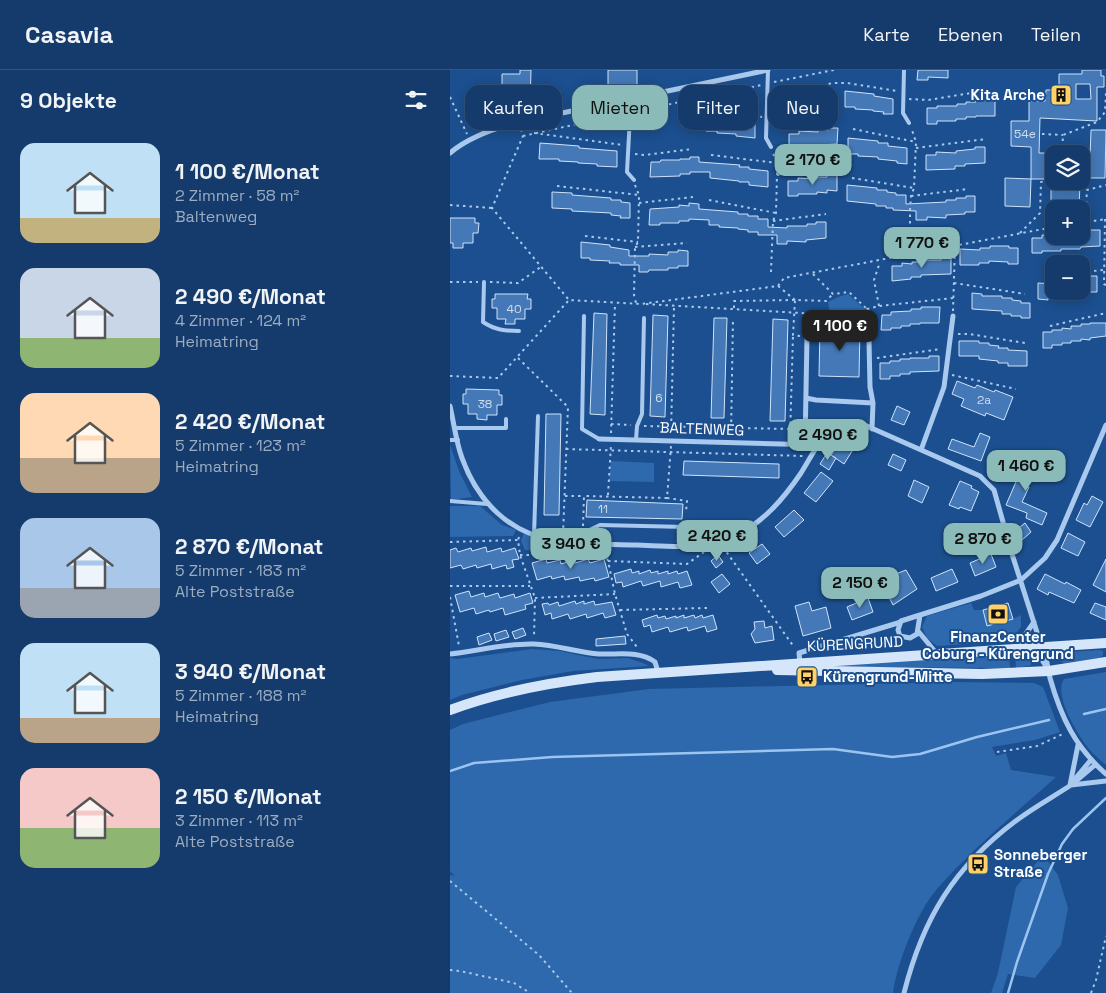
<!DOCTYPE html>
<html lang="de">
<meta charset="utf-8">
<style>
body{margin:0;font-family:"Space Grotesk",sans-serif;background:#1d4271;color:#f1f3f6;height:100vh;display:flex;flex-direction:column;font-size:19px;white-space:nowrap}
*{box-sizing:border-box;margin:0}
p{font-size:16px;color:#9dadc1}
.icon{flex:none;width:28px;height:28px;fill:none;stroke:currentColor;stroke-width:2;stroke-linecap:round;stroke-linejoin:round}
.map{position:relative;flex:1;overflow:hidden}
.drawer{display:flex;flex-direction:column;background:#143b6b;width:450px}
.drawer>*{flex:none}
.top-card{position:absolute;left:15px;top:15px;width:475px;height:45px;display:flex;gap:10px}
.buttons{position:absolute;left:595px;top:75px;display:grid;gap:10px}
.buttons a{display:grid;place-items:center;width:45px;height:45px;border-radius:10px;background:#143b6b;box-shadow:0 2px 12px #0003,0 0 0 1px #33557e;font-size:25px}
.price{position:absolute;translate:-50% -42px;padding:0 11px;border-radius:10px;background:#8bbbb9;color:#111;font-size:16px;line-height:32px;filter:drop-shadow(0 1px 2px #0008)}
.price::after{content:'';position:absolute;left:50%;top:30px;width:15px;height:11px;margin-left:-8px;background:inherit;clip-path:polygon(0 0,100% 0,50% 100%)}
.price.current{background:#222;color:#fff}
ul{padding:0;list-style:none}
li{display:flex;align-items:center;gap:15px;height:125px;padding:0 20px}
li span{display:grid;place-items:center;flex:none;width:140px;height:100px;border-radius:15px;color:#555}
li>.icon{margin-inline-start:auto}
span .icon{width:60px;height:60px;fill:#fffc;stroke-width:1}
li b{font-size:21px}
h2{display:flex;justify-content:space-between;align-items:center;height:60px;padding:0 20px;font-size:21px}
.tag{padding:0 18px;border-radius:15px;background:#143b6b;box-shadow:0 2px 12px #0003,0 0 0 1px #33557e;font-size:18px;line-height:45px}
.tag.current{background:#8bbbb9;color:#111}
header{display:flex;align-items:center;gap:30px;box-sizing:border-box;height:70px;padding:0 25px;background:#143b6b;border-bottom:1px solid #33557e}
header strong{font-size:24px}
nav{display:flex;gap:28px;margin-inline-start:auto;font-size:18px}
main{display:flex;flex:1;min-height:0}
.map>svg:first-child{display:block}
.green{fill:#2e69ad}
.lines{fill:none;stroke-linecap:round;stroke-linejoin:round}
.stream{stroke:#9cc4f0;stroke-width:2.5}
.building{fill:#4478b7;stroke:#cfe3fa;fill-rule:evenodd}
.path{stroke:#a9c9ee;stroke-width:2;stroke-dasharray:2.5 4;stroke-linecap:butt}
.service{stroke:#a9c9ee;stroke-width:4}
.minor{stroke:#a9c9ee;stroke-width:5}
.secondary{stroke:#d6e6fa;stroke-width:10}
.labels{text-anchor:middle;stroke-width:4;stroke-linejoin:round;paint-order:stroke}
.number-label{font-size:12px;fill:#d0dded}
.poi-label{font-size:15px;font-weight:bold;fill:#fff;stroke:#1b4f8f;text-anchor:start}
.street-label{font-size:15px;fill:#fff;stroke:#1b4f8f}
</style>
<header>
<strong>Casavia</strong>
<nav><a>Karte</a><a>Ebenen</a><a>Teilen</a></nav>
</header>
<main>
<section class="drawer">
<h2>9 Objekte<svg class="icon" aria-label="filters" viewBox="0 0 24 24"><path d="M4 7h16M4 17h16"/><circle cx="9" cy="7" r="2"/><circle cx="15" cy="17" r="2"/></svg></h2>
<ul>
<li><span style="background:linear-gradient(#bfe0f5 75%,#c2b280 0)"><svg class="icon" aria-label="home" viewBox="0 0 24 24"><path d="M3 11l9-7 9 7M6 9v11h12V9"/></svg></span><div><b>1 100 €/Monat</b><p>2 Zimmer · 58 m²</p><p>Baltenweg</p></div></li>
<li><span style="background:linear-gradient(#c9d6e8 70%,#8fb573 0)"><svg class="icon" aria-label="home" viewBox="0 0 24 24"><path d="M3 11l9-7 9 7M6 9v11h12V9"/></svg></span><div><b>2 490 €/Monat</b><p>4 Zimmer · 124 m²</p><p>Heimatring</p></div></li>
<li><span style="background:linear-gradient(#ffd9b3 65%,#b9a48a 0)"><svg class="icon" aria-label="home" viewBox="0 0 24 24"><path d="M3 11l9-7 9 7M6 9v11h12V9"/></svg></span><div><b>2 420 €/Monat</b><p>5 Zimmer · 123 m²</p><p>Heimatring</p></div></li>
<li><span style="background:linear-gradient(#a9c7e8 70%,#9aa5b1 0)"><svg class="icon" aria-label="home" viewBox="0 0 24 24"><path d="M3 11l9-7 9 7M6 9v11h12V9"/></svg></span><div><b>2 870 €/Monat</b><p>5 Zimmer · 183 m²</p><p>Alte Poststraße</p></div></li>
<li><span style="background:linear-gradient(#bfe0f5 75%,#b9a48a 0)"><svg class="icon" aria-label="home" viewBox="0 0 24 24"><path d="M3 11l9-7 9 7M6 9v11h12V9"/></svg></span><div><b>3 940 €/Monat</b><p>5 Zimmer · 188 m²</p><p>Heimatring</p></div></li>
<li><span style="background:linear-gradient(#f6c9c9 60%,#8fb573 0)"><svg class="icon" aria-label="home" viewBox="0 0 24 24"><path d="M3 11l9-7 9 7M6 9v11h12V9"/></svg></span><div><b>2 150 €/Monat</b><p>3 Zimmer · 113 m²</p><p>Alte Poststraße</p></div></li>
</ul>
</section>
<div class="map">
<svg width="656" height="923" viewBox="0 0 656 923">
<rect width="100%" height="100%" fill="#1b4f8f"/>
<path class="green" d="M398,224l17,15v6l-35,-2 -2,-11 10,-5z
M0,375l9,26 13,26 -21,3z
M161,391l43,2v19l-45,-1z
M0,436h30l22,19 14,5 -3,6 -63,1z
M74,463l23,12 51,4v4l-73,-3 -4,-9z
M521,533l3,7h9l30,9 8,-4v12l-11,14 -73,5 -10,-8 -5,-11 5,-11z
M82,579l28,2 37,8 31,-1 15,5 6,3 -76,5 -51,9 -60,15 -12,5v-42l7,1z
M649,580l4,1v4l-3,3 -36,5 -4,-2v-5l9,-4z
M565,584h16l3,4 -1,5 -4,3 -13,2z
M559,585l1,13 -178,-1 1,-2z
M656,602v93c-6,-5 -12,-10 -17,-16 -11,-14 -36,-54 -25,-70z
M501,612l83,1 9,4 17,45 -25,8 -43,7 4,9 10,-3 5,17 45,7c-39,35 -84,72 -119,112 -20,23 -40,74 -44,104h-443v-118l5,1 -5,-5v-141l13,-6 87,-22 99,-13z
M593,785l15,20 10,33 -7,37 -26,33 -27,-4 -6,19h-11l7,-20 18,-86z"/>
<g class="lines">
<path class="stream" d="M634,644l22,-5
M0,701l24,-8 78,-6 281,-8 59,8 28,-3 57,-17 72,-17
M558,923l9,-31 31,-88 14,-30 11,-15 33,-31"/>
</g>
<path class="building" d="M70,0h11l-1,37 -28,2v-35h18z
M158,0h29v17h-19v2h-10z
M468,0h30v8l-20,-1v3h-11z
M632,0h19v6h3v11h-7v34l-57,-3 -1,35h15v26h-23v-32l-20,-1v-25h18v-20h16l1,-11h13v-16h23zM626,14h14l1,15h-15z
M395,21l29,3v2l19,3v15h-10l1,-2 -11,-1v-1l-18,-1v-2h-10z
M526,30h19v16h-19v1h-10v2h-10v2h-19v3h-10v-16h10v-2h20v-2h9v-2h10z
M257,45h10v2l19,1v1l10,1v2h9v16l-19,-2v-2l-19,-1v-2h-11z
M378,58h10l-1,16 -19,1v2h-19l-1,3 -9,-1v-15h10v-3l19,1v-2h10z
M641,60h15l-1,48h-24v-19h9z
M398,68l30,3v2h10v3l19,2v16l-10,-1v-2l-19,-2v-2l-20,-1v-2h-10z
M90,73l39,3v2l38,3v16l-20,-1v-2l-19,-1v-1l-19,-1v-2h-20z
M525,77h10v16l-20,1v2h-10v3l-29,1v-15h10v-3l20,1v-2l19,-2z
M240,87h9v5l41,3 -1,2h10v2l19,2v16l-19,-2v-3h-10v-1l-29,-3v-6h-20v2h-10v2l-30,1 1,-15h9l1,-2h19v-1h10z
M377,105h10v16l-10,-1v3l-10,-1v2h-19v2h-10v-15h10v-3l19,1v-2h10z
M555,108l26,1 -1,28 -25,-1z
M601,113h29l-1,26h-28z
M397,115l30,3v2h10v2l9,1v2h10v9l40,-2v-2h10v-2h10v-2h9v16h-10v2l-19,1v3l-19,-1v3h-11v-9l-23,-1v-2h-7v-2h-10v-2l-29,-3z
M102,122l20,1v2l39,3v2h10v2l9,1v15h-10l1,-2 -10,-1v-2l-39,-2v-2l-20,-1z
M239,133l10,1v5l39,3v2h10v2h10v3h10v8l19,1v-2h20v-2h9v-2h10v16l-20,2v2l-19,-1v3h-10v-9h-19v-3h-10v-2l-10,-1v-1l-19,-1v-2h-10v-5l-20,-1v2h-10v2h-19v2h-11l1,-16 29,-2v-2l10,1z
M0,148h25v5h4l-1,10h-5v10h-10v5h-10v-5h-3z
M640,160h10v16l-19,1 -1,2h-19v2h-19v2h-10v-15h10v-3l39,1v-4h9z
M131,172l29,3v2l19,3v6h20v-2l19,1v-3h10v-2l10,1v15h-10v2h-10v2h-19l-1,2h-9v-7h-19v-2h-11l1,-2 -20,-1v-2h-9z
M540,176h19v2h9v16h-10v-2l-19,-1v2h-10v2h-19v-16l20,1v-2h10z
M491,188h10v16l-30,1v2h-10v2l-19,2v-15h10v-3l10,1v-2h9v-2h20z
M637,206h10v16h-16v-14h6z
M588,213l16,1v13h-6v3l-10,-1z
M522,223l10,1v2h20v2h10v2l9,1v2h9v15h-9v-2h-10v-2h-9v-3l-30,-2z
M45,224h33l-1,5h4v10h-6v10h-10v5h-10l1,-5h-9v-11h-5v-9h3z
M471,237h19l-1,16h-19v1h-10v2h-9v2h-10v2h-10l1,-15h9v-3l20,-1v-2h10z
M144,243l13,1 -2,101 -15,-1z
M203,245l15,1 -3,101 -15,-1z
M264,248h13l-3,100h-13z
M323,249l15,1 -3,101h-15z
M640,253h16v13l-16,2v2l-9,-1v2h-10v2h-9v2h-10v3h-9v-16h9v-2h10v-2l9,1v-3h10v-2h9z
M370,257l40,1 -1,49 -40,-1z
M509,271h20v2h10v2l10,1 -1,2h10v2l19,1v15h-19v-3h-10v-2l-19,-2v-3h-20z
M479,286h10v15l-29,1v2h-10v2h-10v3h-10v-16h10v-2h10v-2h10v-1h19z
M507,311l18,7 2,-3 17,7 1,-2 18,7 -9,23 -18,-7 -1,3 -24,-10 3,-7 -12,-5z
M16,319l33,1v5h3v10h-5v10h-10v5l-10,-1v-5h-9v-10h-5v-10h3z
M447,336l13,6 -6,13 -13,-5z
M96,344h15l-2,101h-15z
M397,363l12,7 -15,24 -13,-9z
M530,363l10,4 -9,24 -33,-12 4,-10 22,8z
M377,383l9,5 -7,12 -9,-6z
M443,384l13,6 -5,11 -13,-6z
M578,384l11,5 -12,28h2l-7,15 25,11 -5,12 -16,-7 1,-5 -21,-8z
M234,391l95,3v14l-96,-3z
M371,402l12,9 -17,21 -12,-9z
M464,410l15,7 -7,16 -14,-7z
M510,411l12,5 -1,2 8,4 -8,19 -11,-4 -1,2 -10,-4z
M642,426l11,6 -13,25 -14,-7 8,-17 3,2z
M137,430l96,4 -1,15 -96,-2z
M344,440l10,10 -20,17 -9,-10z
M575,453l6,9 -9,8 -7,-9z
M618,463l17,9 -7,14 -17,-8z
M312,474l8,10 -13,10 -8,-11z
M36,477l1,5 14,-4 1,4 13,-4 4,11 -7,1 2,7 -7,2 -1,-4 -14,4 -1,-5 -14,4 -1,-3 -13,4 -2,-4 -11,3v-18l6,-2 2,4 13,-4 1,3z
M541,484l5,13 -21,9 -5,-13z
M268,485l5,7 -7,6 -5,-7z
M96,489l1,4 13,-3 1,4 13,-4 1,3 13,-4 2,4 14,-4 5,18 -14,4 -1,-3 -14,3 -1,-4 -14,3 -1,-4 -12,3 -1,-3 -14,4 -5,-17z
M656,489v33l-13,-7z
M181,499l1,4 7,-2v3l11,-4 1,3 7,-2v3l10,-3v3l9,-3 1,3 9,-3 5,14 -12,3 -2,-6 -17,5 -1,-6 -17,5 -2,-5 -18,6 -1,-5 -6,1 -2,-9z
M502,499l6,13 -22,9 -5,-13z
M456,500l11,19 -24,16 -6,-12 9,-5 -5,-12z
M272,504l8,10 -11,9 -8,-11z
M595,504l20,10 1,-2 15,8 -7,13 -25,-11 -1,3 -11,-6z
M19,521l2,6 13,-4 1,4 13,-4 2,5 14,-4 1,4 15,-5 3,10 -8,2 1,4 -21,6 -2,-7 -13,4 -1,-2 -13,4 -2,-6 -14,4 -5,-17z
M418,528l5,14 -21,8 -5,-13z
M125,531l1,3 8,-3v3l10,-3 1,4 17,-3 4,13 -11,3 -2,-5 -16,5 -1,-4 -16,5 -2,-5 -16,5 -1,-6 -6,2 -3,-11 6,-1 1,2 9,-3 1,4z
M359,532l3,9 14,-4 5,21 -28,8 -8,-30z
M558,533l5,16 -26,7 -4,-16z
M645,533l11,4v13l-16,-7z
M207,545l1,3 7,-2 1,3 10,-3v2l8,-3v3l10,-3 1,3 7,-3 1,3 10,-3 4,14 -10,3 -2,-6 -17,5 -1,-4 -17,5 -2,-5 -16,5 -2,-7 -6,2 -2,-7z
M314,551l1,7 7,-2 2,14 -19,3 -4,-9 4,-5 -1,-7z
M73,558l3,7 -11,4 -3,-7z
M56,560l3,7 -13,4 -2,-7z
M39,563l3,7 -13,5 -2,-8z
M175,566l1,8 -30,2v-7z"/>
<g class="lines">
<path class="path" d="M324,12l60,-12
M367,20l14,-7h16l50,8
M0,27l17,37
M459,29l19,1 62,-10
M259,38l53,9
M187,41l125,-26
M324,55l61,-2
M71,59l2,7 -31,72 77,92 72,4 137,-18 6,-8 270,-51
M403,59l63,13
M84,63l89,12
M592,64l21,1
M73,66l100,-22
M466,78l70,-9
M185,84l10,1 47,-6
M612,84l1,-19 34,-13 8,-10 1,-19
M261,85l66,8
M327,105l57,-7
M402,108l62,10
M185,115l4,10 -1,47 -3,5 -1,48 2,8
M107,116l82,9
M461,126l57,-7
M259,130l67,13
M189,133l54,-6
M0,135l42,3
M655,149l-1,65 2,1
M323,151l53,-7
M631,153l25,-4
M635,153l2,-33 19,-5
M570,163l20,-20 1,-31 13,-1
M135,166l53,6
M185,177l52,-4
M460,186v-46l1,-14 3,-8 2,-46 -4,-12
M321,202l2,-51 3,-8 1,-38v-12l-4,-10
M631,202l23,-2
M363,204l20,20 16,-2 18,17
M594,205l10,-1
M0,212h28
M40,212l28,1 24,-17
M504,213l71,11
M328,216l17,14
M196,234l172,10 3,2 47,1
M429,236l-5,-26 6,-18
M284,238v-7l61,-1
M503,241l2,-66
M600,256l56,-13
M508,264h11l56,9
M419,265l-2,-26 12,-3 75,-8
M350,266l-7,-1 2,-35 31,1 7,-7
M68,288l50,49 -5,128
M427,288l64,-9
M502,305l64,14
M0,306l48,2 71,-78
M161,354l20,1
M194,356l146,3
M161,363l4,-130
M221,364l3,-128
M281,365l2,-117
M340,367l3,-102
M116,379l237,7
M158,425l3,-50
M115,426h19
M217,428l20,3 -1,11
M133,456l1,-30 83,2 4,-52
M69,467l-1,3 2,15 15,43 -1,39
M0,472l68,-2
M273,477l71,100
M151,482l-1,4h6l2,5 7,33 12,40 10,13
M70,485l80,1
M158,491l79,3 17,-12
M0,516h80
M0,527l9,49
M85,528l80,-4
M170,540l87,-2
M547,682l40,-6 28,-13
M0,811l89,74 33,38
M0,900l10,1 54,12 16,10
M641,923l5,-13 10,-44"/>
<path class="service" d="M318,0l-2,68 5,9
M454,0l-1,43 6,10
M181,28l-4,74 7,8
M34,212l-1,40c12,8 22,9 36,9
M134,246l-2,113 17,10
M5,358h51v-9
M0,370h8
M186,370l1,-14 5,-12 2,-96
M0,431l37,3
M84,465l4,-119
M123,473l10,-10 17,-8 86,2"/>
<path class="minor" d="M0,83c19,-16 45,-25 69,-31l249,-52
M419,271l1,46 3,16 -1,26
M356,328l10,2 57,3
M0,336c4,17 6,36 12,52 16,44 47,75 94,83 26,4 54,3 80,4 34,1 69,6 100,-10 28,-13 48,-37 65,-62 11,-17 21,-41 40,-50 6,-2 13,-1 19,0l120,53 14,14 18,64 30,94c6,12 5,18 8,30 11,39 25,69 56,96
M149,369l220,6
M355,375l2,-108
M471,380l23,-63 9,-71
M470,545l-19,6 -3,9 2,6 10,2 7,-4 3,-19 61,-19 40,-16 24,-22 12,-18 49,-115
M468,561l19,23
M566,578l18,-26
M592,581v9l5,8
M0,584c27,-3 57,-11 84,-10 22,1 43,8 65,10 18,1 40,-4 56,8l3,10
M350,593l-1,-10 102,-31
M625,709l15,-18
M620,715l8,-40
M621,715l35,-4
M454,923c19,-75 50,-126 113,-173 16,-12 34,-22 51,-33 10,-7 18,-15 27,-22"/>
<path class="secondary" d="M327,600l205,4 67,-3 57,-9
M0,640c48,-18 97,-27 147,-33l509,-34"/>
</g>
<defs>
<g id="building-square" transform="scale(1.125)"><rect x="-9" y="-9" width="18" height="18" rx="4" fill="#ffd166" stroke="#1b4f8f"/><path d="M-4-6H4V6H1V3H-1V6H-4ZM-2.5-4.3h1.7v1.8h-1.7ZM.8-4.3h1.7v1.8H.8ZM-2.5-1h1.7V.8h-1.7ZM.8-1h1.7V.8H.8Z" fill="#111"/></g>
<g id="bank-square" transform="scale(1.125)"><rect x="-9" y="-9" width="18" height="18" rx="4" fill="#ffd166" stroke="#1b4f8f"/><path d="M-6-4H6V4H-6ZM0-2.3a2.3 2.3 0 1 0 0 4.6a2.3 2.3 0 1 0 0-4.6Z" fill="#111"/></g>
<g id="bus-square" transform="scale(1.125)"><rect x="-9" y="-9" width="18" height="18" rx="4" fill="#ffd166" stroke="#1b4f8f"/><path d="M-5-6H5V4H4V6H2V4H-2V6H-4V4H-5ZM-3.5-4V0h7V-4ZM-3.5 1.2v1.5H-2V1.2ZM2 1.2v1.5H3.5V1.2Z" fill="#111"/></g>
</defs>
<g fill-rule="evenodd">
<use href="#building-square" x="611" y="25"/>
<use href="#bank-square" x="548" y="544"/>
<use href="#bus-square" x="357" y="607"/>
<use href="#bus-square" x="528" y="794"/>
</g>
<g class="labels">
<g class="number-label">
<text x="575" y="68">54e</text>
<text x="64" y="243">40</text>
<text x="209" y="332">6</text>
<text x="534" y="334">2a</text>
<text x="35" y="338">38</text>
<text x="153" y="443">11</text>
</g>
<g class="poi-label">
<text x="595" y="30" text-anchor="end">Kita Arche</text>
<text x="548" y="572" text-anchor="middle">FinanzCenter<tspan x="548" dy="17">Coburg - Kürengrund</tspan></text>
<text x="373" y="612">Kürengrund-Mitte</text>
<text x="544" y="790">Sonneberger<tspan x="544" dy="17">Straße</tspan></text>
</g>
<g class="street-label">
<text transform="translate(252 359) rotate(2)" y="5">BALTENWEG</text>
<text transform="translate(405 574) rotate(-3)" y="5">KÜRENGRUND</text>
</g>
</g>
</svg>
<div class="buttons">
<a><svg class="icon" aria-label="layers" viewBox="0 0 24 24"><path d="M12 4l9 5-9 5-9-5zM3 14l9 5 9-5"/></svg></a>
<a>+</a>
<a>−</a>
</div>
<b class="price" style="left:363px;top:116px">2 170 €</b>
<b class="price" style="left:472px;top:199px">1 770 €</b>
<b class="price current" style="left:390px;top:282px">1 100 €</b>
<b class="price" style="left:378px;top:391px">2 490 €</b>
<b class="price" style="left:576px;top:422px">1 460 €</b>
<b class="price" style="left:267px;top:492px">2 420 €</b>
<b class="price" style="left:533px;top:495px">2 870 €</b>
<b class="price" style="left:121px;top:500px">3 940 €</b>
<b class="price" style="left:410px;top:539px">2 150 €</b>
<div class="top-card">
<a class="tag">Kaufen</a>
<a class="tag current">Mieten</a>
<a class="tag">Filter</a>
<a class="tag">Neu</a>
</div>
</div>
</main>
